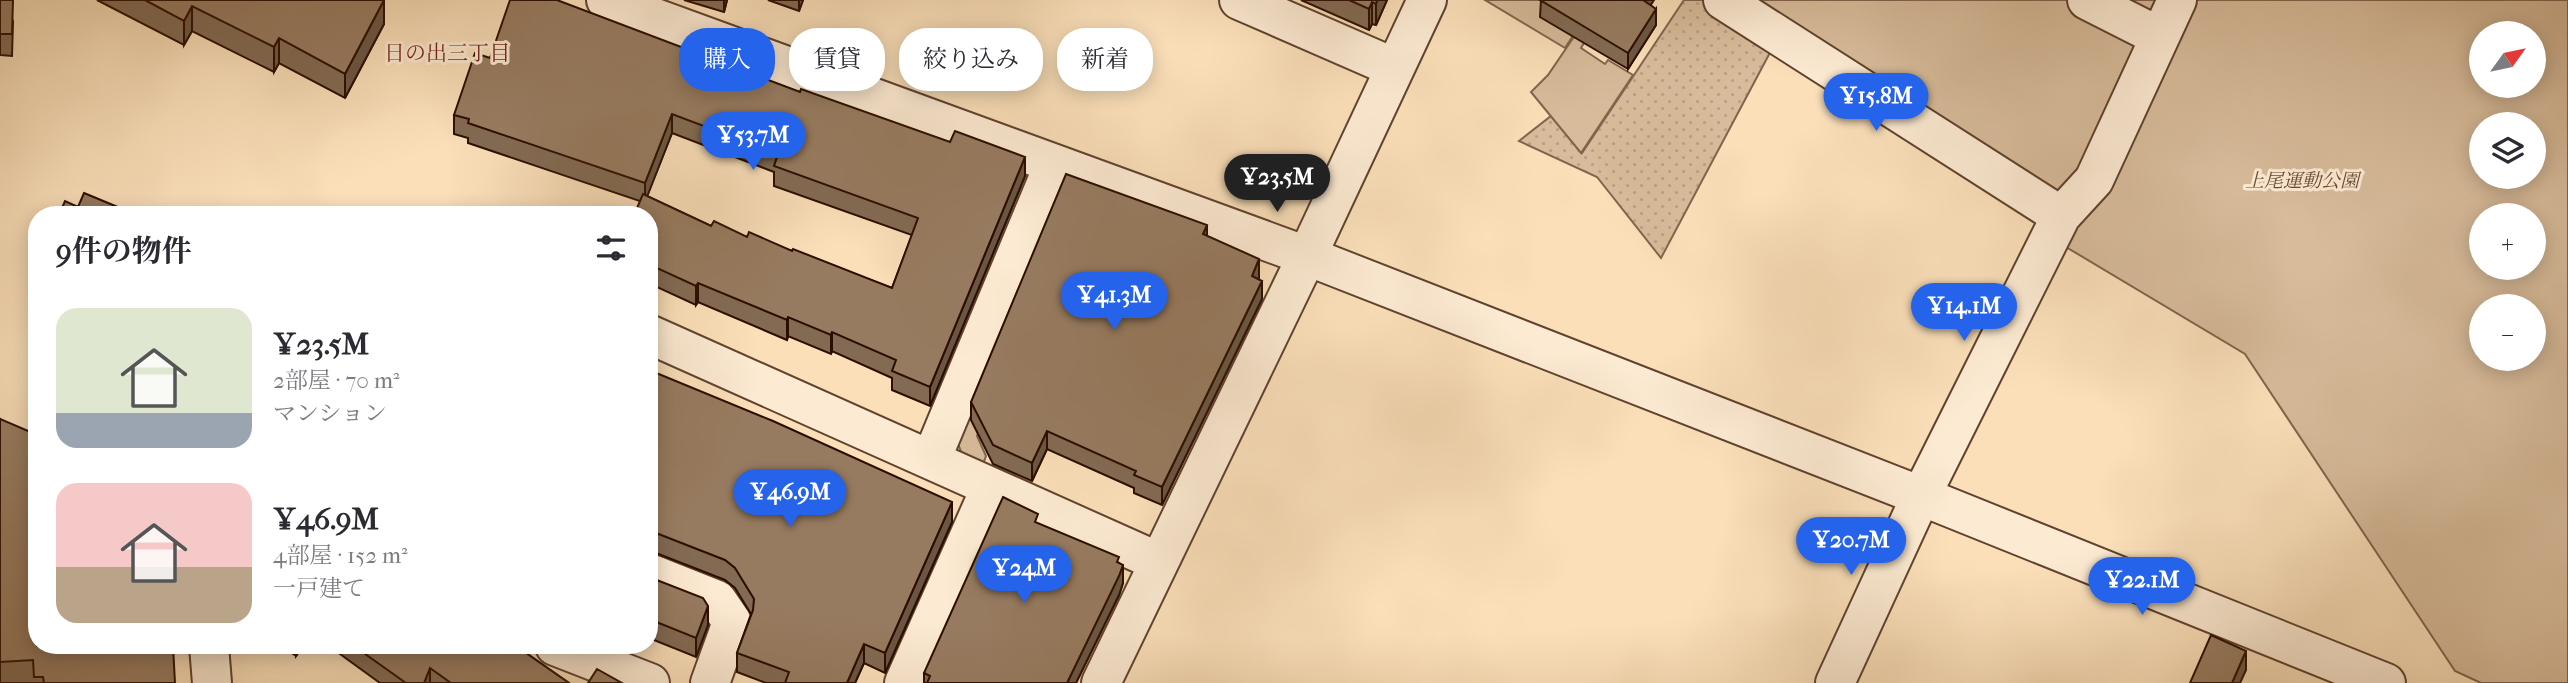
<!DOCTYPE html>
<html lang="ja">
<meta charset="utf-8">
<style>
body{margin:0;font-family:"IM FELL French Canon","Noto Serif JP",serif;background:#f7f7f7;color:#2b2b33;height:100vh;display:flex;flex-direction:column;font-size:26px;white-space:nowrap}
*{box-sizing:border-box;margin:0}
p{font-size:23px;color:#7c7c81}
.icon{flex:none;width:38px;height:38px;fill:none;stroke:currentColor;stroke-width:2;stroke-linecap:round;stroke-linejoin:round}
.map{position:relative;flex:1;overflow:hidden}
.panel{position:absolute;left:28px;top:206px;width:630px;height:448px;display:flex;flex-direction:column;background:#fff;border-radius:28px;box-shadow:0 4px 18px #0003}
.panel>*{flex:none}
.top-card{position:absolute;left:679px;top:28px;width:665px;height:63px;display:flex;gap:14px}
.needle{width:46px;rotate:57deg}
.buttons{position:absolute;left:2469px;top:21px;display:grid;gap:14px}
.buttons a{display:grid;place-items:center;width:77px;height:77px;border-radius:50%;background:#fff;box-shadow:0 4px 18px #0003;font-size:35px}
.price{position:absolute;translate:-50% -60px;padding:0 16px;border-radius:24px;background:#2563eb;color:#fff;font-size:23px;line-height:46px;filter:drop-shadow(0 2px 4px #0008)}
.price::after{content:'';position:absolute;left:50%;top:42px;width:21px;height:16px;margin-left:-10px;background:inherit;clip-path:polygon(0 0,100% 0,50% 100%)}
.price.selected{background:#222;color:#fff}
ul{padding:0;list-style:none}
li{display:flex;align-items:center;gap:21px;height:175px;padding:0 28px}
li span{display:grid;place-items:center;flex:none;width:196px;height:140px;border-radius:21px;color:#555}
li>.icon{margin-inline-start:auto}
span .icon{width:84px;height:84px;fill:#fffc;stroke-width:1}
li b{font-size:30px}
h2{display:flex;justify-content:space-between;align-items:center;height:84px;padding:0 28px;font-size:30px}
.pill{padding:0 24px;border-radius:28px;background:#fff;box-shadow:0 4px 18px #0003;font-size:24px;line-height:63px}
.pill.selected{background:#2563eb;color:#fff}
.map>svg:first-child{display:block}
.grass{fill:url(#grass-dots);stroke:#82644d;stroke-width:2}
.green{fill:#d7bb9a;stroke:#82644d;stroke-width:2;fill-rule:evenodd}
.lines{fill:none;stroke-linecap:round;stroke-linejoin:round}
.minor-casing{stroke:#60422e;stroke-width:42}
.minor{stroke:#fcead2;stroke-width:38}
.wall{fill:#826a53;stroke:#2c0e00;stroke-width:2;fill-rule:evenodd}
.shaded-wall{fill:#6a5643;stroke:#2c0e00;stroke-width:2}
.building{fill:#977b60;stroke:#2c0e00;stroke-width:2}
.labels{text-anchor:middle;stroke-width:6;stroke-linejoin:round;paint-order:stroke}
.park-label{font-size:19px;font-style:italic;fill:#684b36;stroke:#fcead2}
.neighbourhood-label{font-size:21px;fill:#7a1f14;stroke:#fcead2}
</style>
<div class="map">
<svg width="2568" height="683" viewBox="0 0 2568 683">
<defs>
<pattern id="grass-dots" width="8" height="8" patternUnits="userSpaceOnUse" patternTransform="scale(1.75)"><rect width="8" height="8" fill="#d7bb9a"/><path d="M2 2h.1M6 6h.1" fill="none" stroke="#b9a083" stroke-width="1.8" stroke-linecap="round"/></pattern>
</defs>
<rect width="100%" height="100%" fill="#fadfb9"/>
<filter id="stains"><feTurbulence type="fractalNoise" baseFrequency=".00286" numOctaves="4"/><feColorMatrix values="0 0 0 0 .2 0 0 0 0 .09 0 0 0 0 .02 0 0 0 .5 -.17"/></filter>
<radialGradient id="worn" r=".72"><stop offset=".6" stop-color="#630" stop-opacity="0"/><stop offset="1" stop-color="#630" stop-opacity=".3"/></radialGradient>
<path class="grass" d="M1684,0h22l68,45 -113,213 -64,-81 -78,-36 32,-25 31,37z"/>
<path class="green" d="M1485,0h111l-31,48z
M1754,0h814v683h-87l-26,-12 -210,-317 -179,-107 15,-39zM2482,33h52v53h-52zM2482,124h52v53h-52zM2482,215h52v53h-52zM2482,306h52v53h-52z
M1586,19l9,5 -14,24 24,16 3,-4 25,15 -52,78 -50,-61 17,-17z
M972,399l12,20 -7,17 9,20 -4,11 -19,-10 -7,-19z"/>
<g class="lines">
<g class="minor-casing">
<path id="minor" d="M606,0l701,256 614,240 465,187
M1239,0l156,68
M1723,0l338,216
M2087,0l73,37
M651,335l508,227
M931,460l123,-296
M649,573l68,27 15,22 -22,61
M209,646l3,37
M555,646l95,37
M904,683l87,-196
M1101,683l206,-427 120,-256
M1835,683l86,-187 140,-280 33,-36 83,-180"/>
</g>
<use href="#minor" class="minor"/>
</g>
<path class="wall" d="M0,0l13,21 -1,35 -12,-1z
M97,0h287v24l-39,74 -66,-35 -5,9 -82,-41 -8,14z
M684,0h43l-3,12z
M768,0h35l-4,11z
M1301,0h86l-11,25 -4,-1 -3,6z
M1541,0l110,5 5,20 -28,44 -88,-52z
M490,58l535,118 -95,230 -38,-16v-12l-60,-27 -1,3 -43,-18 -1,4 -89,-38 -2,3 -41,-19 -4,11 -2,-1v-81l-9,-14 -172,-58v-5l-14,-4v-19zM672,133l102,39v14l138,49 -20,53 -100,-37 -81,-25 -64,-30z
M1207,236l52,42v1l3,20 -100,206 -28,-12v-5l-87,-39 -15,32 -39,-17 -22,-44v-18z
M649,370l303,152 -67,151 -21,-10 -9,20h-89l-29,-11v-19l14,-39 -16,-26 -10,-8 -69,-27 -7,-1z
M0,419l175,264h-175z
M1038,524l81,39 4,20 -4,12 -43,88h-152v-10z
M649,577l59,48 -12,32 -47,-19z
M281,646h22l-7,10z
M329,646h187l53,37h-189z"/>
<path class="shaded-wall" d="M384,0v24l-39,74v-24z
M724,0h3l-3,12z
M799,0h4l-4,11z
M1377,0h10l-11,25v-21z
M1643,0h11l-11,17z
M1372,2v22l-3,6v-21z
M192,6v25l-8,14v-24z
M1656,9v16l-28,44v-16z
M279,38v25l-5,9v-25z
M672,114v19l-27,69v-19z
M1025,157v19l-95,230v-19z
M1207,225v18l-4,-9z
M1259,259v19l-7,17v-19z
M655,267v19l-4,11v-20z
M1262,281v18l-100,206v-18z
M698,283v19l-2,3v-19z
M788,317v19l-1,4v-20z
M832,332v19l-1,3v-19z
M1047,431v18l-15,32v-18z
M952,502v20l-67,151v-20z
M1123,565v18l-4,12 -43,88h-9z
M708,606v19l-12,32v-19z
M864,644v19l-9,20h-8z
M296,646h7l-7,10z
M2246,651v19l-6,13h-8z
M430,668v15h-6z"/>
<path class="building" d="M0,0h13l-1,34h-12z
M145,0h239l-39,74 -66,-36 -5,9 -82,-41 -8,15z
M510,0h47l243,92 1,-3 149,53 5,-11 70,26 -95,230 -38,-16 4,-11 -64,-28 -1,3 -43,-18 -1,3 -89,-37 -2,3 -41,-19 -4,10 -2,-1v-61h-15l9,-21 68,32 3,-5 33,16 2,-5 43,19 1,-2 99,39 26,-70 -144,-52 4,-12 -106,-40 -27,69 -177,-60 1,-4 -15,-4 21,-62 15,5z
M1349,0h28l-1,4 -4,-2 -3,7z
M1540,0h103l13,9 -28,44z
M1066,174l141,51 -4,9 56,25 -7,17 10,5 -100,206 -28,-12 2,-4 -89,-40 -15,32 -39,-18 -22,-43z
M84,193l53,22h-78l6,-14 13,6z
M649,370l124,51 179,81 -67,151 -21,-9 -17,39h-62l4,-11 -52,-19 16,-43 1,-11 -19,-31 -10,-8 -69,-27 -7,-1z
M0,419l28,12h9v215h136l2,37h-131l-1,-6h-9l-1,-17 -33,2z
M1003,497l35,17 -3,8 84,35 -2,5 6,3 -4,11 -52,107h-140l3,-7 -6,-3z
M649,577l54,21 5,8 -12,32 -47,-19z
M2211,635l35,16 -14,32h-42z
M354,646h162l53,37h-118l-21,-15 -6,15h-18z
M597,669l25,14h-34z"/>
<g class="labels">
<g class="park-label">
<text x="2302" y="187">上尾運動公園</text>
</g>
<g class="neighbourhood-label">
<text x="447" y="60">日の出三丁目</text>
</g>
</g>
<rect width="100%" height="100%" filter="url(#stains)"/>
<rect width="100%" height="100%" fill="url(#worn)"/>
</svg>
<div class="buttons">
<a><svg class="needle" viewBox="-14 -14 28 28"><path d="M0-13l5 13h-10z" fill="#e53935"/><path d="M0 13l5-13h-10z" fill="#7c7c81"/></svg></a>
<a><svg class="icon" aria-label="layers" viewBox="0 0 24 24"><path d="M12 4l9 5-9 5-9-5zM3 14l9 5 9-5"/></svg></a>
<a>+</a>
<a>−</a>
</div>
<b class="price" style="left:1876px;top:133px">¥15.8M</b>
<b class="price" style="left:753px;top:172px">¥53.7M</b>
<b class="price selected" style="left:1277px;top:214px">¥23.5M</b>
<b class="price" style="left:1114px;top:332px">¥41.3M</b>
<b class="price" style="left:1964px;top:343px">¥14.1M</b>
<b class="price" style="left:790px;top:529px">¥46.9M</b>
<b class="price" style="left:1851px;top:577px">¥20.7M</b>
<b class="price" style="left:1024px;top:605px">¥24M</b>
<b class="price" style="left:2142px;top:617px">¥22.1M</b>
<div class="top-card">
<a class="pill selected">購入</a>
<a class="pill">賃貸</a>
<a class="pill">絞り込み</a>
<a class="pill">新着</a>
</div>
<section class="panel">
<h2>9件の物件<svg class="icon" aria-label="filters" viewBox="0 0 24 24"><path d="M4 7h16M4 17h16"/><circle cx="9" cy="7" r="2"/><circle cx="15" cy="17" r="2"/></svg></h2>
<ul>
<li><span style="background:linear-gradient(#dfe7d0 75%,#9aa5b1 0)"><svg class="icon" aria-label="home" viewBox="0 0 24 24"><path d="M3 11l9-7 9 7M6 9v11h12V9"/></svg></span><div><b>¥23.5M</b><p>2部屋 · 70 m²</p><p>マンション</p></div></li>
<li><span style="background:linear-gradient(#f6c9c9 60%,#b9a48a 0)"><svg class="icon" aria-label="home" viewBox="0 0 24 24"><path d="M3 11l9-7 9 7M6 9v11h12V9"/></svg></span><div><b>¥46.9M</b><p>4部屋 · 152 m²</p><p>一戸建て</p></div></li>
</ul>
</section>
</div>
